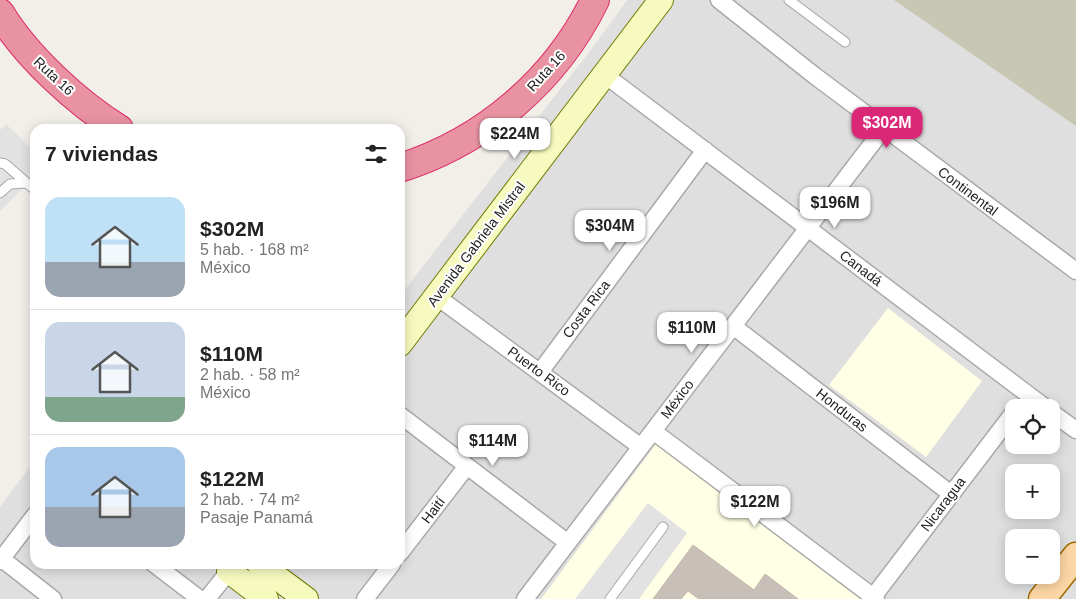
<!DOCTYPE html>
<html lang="es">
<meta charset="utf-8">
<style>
body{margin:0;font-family:Arial,sans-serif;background:#f6f6f6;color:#222;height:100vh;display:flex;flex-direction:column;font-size:19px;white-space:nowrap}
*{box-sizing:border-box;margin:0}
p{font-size:16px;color:#767676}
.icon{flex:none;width:28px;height:28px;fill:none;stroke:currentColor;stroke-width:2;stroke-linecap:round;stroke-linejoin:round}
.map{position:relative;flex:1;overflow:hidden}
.sheet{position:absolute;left:30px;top:124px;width:375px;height:445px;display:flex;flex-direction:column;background:#fff;border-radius:15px;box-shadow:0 2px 12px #0003}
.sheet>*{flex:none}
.tools{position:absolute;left:1005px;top:399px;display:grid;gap:10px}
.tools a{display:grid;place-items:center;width:55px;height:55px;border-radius:10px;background:#fff;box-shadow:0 2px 12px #0003;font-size:25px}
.price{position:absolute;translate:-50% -42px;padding:0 11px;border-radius:10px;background:#fff;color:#222;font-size:16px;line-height:32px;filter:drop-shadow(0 1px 2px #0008)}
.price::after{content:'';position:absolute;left:50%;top:30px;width:15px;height:11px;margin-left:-8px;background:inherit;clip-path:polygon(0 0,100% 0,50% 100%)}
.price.current{background:#db2777;color:#fff}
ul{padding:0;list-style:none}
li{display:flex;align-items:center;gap:15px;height:125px;padding:0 15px}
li+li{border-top:1px solid #e0e0e0}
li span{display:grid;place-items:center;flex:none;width:140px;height:100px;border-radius:15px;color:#555}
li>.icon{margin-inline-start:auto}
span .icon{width:60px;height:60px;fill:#fffc;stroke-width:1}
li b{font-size:21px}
h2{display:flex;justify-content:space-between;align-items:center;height:60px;padding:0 15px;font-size:21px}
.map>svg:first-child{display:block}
.residential{fill:#e0dfdf;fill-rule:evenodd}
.education{fill:#ffffe5}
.construction{fill:#c7c7b4}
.parking{fill:#e2e2e2}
.building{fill:#c7bfb8;stroke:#c4b6ab}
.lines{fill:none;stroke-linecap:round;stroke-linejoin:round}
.lane-casing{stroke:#a9a9a9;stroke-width:11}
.street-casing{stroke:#a9a9a9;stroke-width:19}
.secondary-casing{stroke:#707d05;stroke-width:26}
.primary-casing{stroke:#a06b00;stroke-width:29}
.highway-casing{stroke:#dc2a67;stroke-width:30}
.lane{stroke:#fff;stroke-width:9}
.street{stroke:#fff;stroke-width:16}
.secondary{stroke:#f7fabf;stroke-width:24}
.primary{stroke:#fcd6a4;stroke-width:26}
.highway{stroke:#e892a2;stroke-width:28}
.labels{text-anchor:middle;stroke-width:4;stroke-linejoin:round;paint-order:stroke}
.street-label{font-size:14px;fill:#222;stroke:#fff}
</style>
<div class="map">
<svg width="1076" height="599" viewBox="0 0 1076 599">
<rect width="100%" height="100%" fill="#f2efe9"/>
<path class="residential" d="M627,0h449v599h-1076v-92l35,-47v104h365v-268l196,-253zM1014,408h37v37h-37zM1014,472h37v38h-37zM1014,538h37v37h-37z"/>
<path class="education" d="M888,308l94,73 -56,76 -97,-72z
M656,444l209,155h-324z"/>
<path class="construction" d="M894,0h182v126z"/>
<path class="parking" d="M6,124l29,28v24l-9,7 -10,13 -16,15v-81z
M648,503l39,30 -48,66h-64z"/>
<path class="building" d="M693,545l61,45 11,-16 33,25h-99l-11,-8 -7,8h-28z"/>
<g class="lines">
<g class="lane-casing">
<path id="lane" d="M789,0l56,42
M0,163l5,1 30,26
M0,193l10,-9 16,-1
M610,599l53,-72"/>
</g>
<g class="street-casing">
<path id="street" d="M719,0l96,76 261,195
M605,75l441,333
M436,296l205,151
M733,326l218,168
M540,372l165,-222
M1051,412l25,18
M400,415l168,128
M653,431l223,168
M400,553l67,-87
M2,559l51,40
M0,561l35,-46
M154,564l46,35
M873,597l141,-185
M207,599l22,-28
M365,599l27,-35
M525,599l359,-471"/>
</g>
<g class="secondary-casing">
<path id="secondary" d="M400,344l261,-344
M234,564l-5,7 37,28
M259,564l47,35"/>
</g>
<g class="primary-casing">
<path id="primary" d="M1042,599l34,-43"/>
</g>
<g class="highway-casing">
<path id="highway" d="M0,13c26,43 76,89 119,116
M400,168c85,-27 156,-88 195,-168"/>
</g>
<use href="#lane" class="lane"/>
<use href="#street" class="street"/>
<use href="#secondary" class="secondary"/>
<use href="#primary" class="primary"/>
<use href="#highway" class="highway"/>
</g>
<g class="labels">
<g class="street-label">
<text transform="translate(546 71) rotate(-48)" y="5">Ruta 16</text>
<text transform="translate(54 76) rotate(43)" y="5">Ruta 16</text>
<text transform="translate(968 191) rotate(37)" y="5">Continental</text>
<text transform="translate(476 244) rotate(-53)" y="5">Avenida Gabriela Mistral</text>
<text transform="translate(861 268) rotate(37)" y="5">Canadá</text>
<text transform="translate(586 309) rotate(-53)" y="5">Costa Rica</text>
<text transform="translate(539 371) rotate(36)" y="5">Puerto Rico</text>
<text transform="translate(677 399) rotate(-53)" y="5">México</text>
<text transform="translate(842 410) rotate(38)" y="5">Honduras</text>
<text transform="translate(943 504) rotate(-53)" y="5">Nicaragua</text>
<text transform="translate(433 510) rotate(-53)" y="5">Haití</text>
</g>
</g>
</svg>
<div class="tools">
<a><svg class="icon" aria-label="locate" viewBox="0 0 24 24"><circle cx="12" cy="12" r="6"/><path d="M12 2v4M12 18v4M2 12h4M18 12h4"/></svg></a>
<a>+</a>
<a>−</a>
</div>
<b class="price current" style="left:887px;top:149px">$302M</b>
<b class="price" style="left:515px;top:160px">$224M</b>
<b class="price" style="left:835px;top:229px">$196M</b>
<b class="price" style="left:610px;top:252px">$304M</b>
<b class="price" style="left:692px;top:354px">$110M</b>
<b class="price" style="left:493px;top:467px">$114M</b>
<b class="price" style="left:755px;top:528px">$122M</b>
<section class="sheet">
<h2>7 viviendas<svg class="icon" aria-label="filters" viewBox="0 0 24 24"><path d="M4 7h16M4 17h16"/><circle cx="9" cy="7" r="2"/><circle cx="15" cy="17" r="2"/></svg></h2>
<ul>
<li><span style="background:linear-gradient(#bfe0f5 65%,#9aa5b1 0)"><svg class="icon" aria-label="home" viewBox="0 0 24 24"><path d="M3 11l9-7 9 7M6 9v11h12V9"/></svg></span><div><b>$302M</b><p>5 hab. · 168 m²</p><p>México</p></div></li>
<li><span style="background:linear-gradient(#c9d6e8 75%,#7fa58c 0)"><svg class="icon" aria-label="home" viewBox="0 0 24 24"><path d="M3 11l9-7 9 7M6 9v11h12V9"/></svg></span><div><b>$110M</b><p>2 hab. · 58 m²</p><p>México</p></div></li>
<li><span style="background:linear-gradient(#a9c7e8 60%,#9aa5b1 0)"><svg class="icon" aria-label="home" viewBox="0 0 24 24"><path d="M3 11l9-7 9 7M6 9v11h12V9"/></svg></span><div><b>$122M</b><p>2 hab. · 74 m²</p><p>Pasaje Panamá</p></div></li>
</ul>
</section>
</div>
